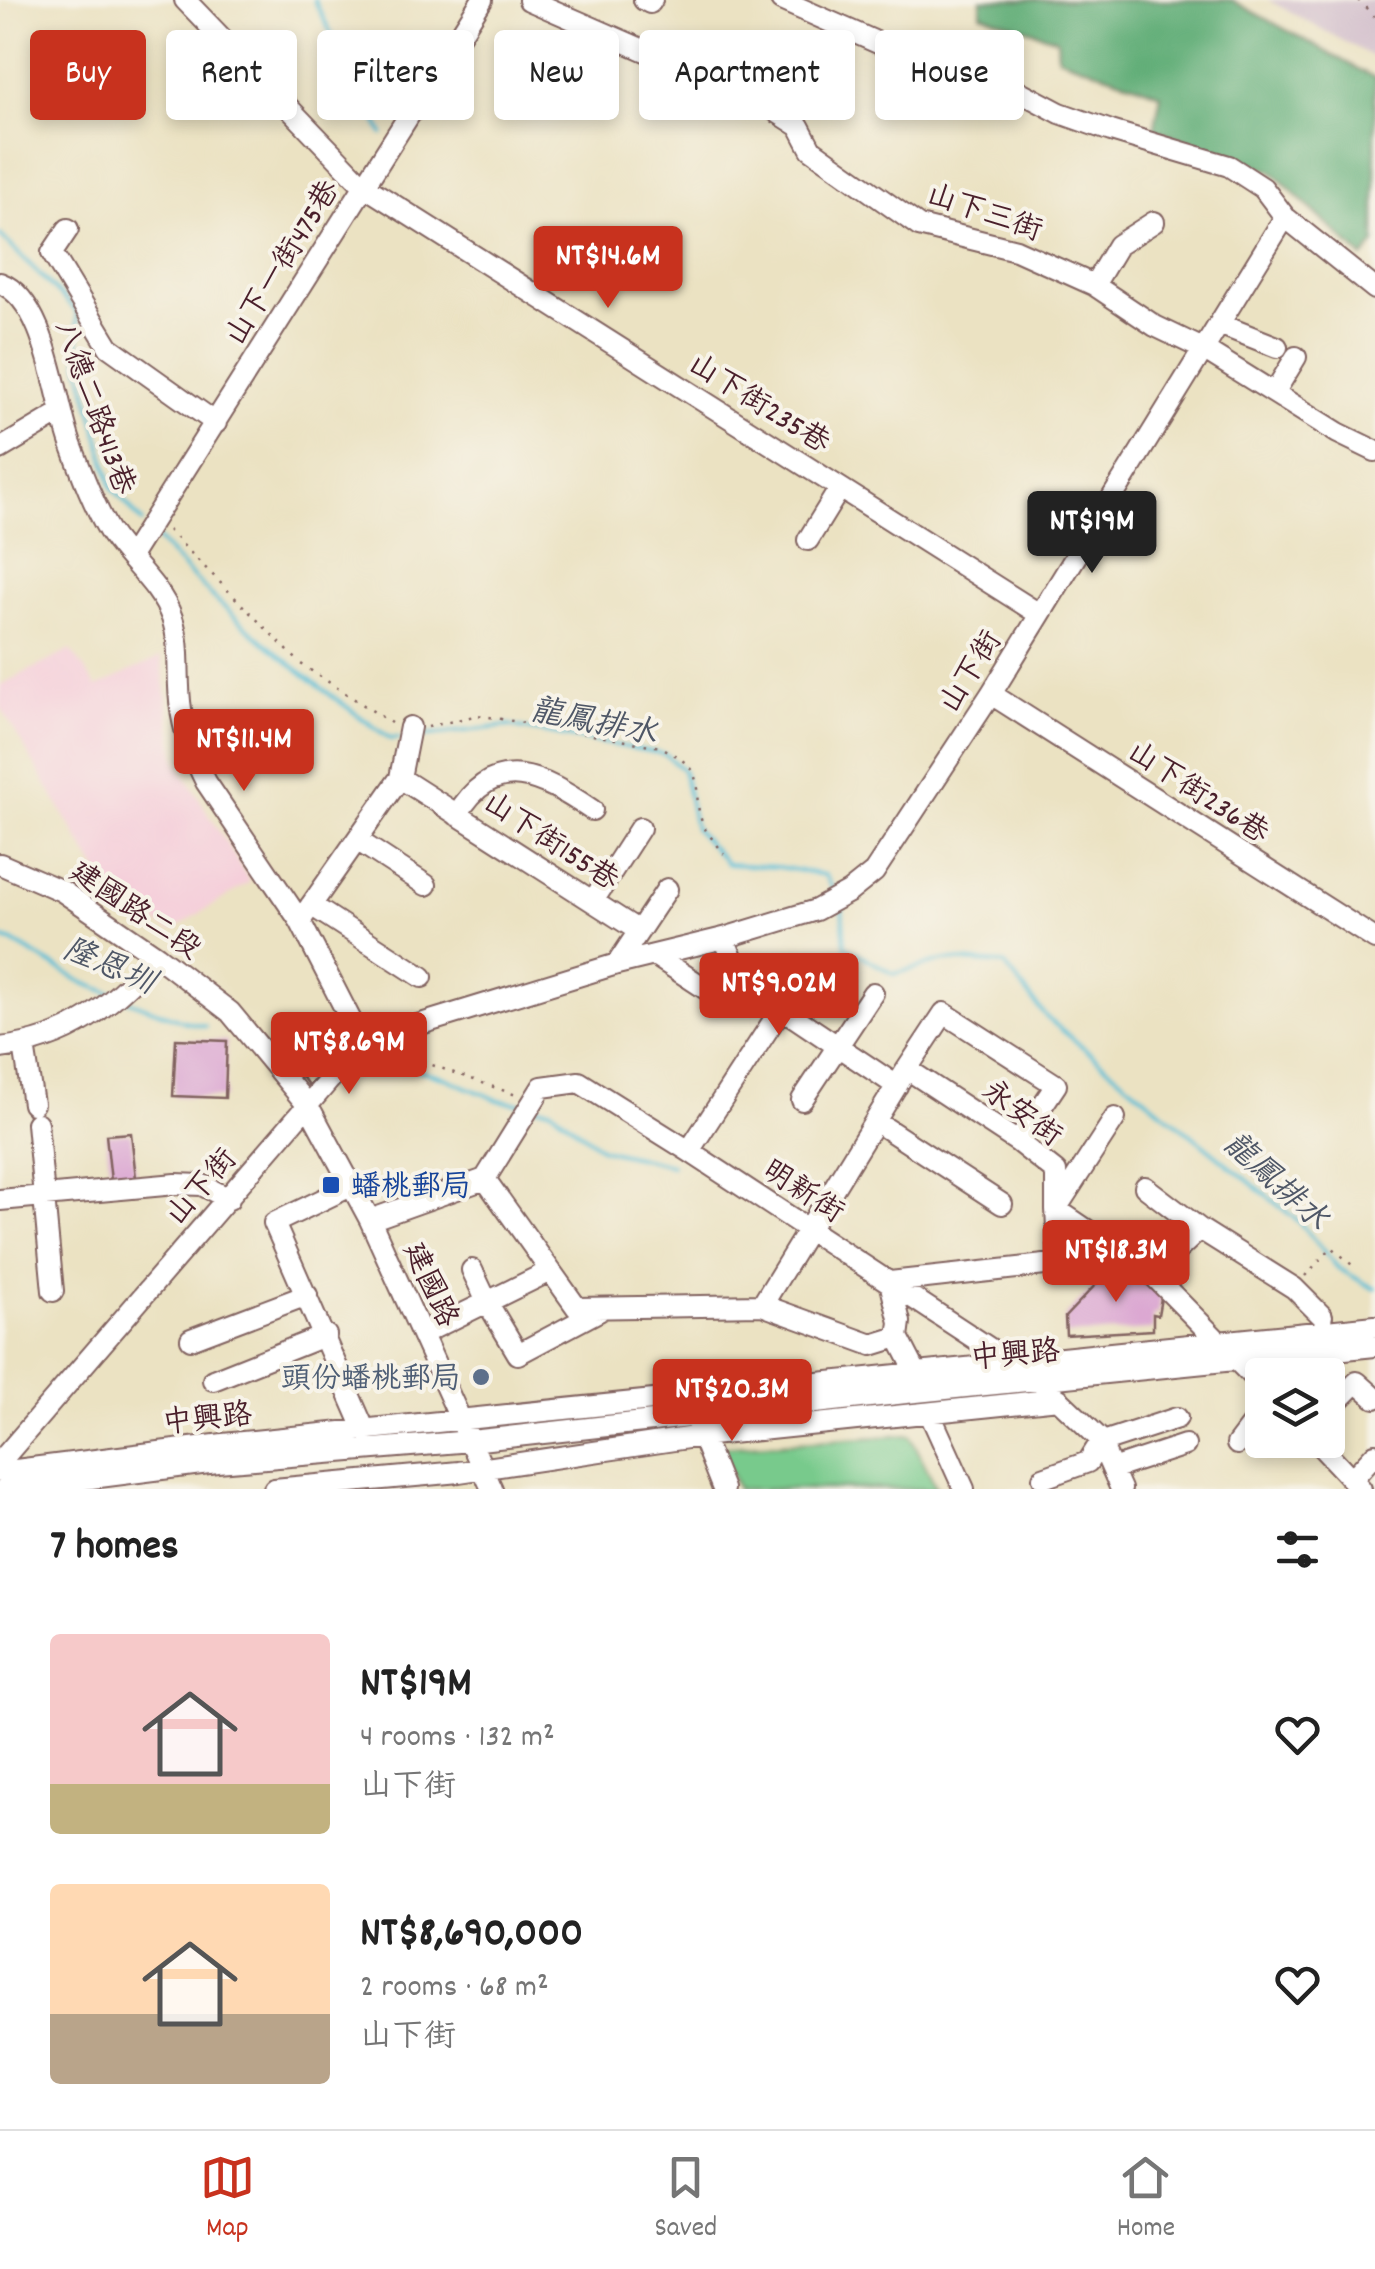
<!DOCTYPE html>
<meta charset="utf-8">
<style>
body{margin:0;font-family:Dekko,"LXGW WenKai TC",sans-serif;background:#f2f2f2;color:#222;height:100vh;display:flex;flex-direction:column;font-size:38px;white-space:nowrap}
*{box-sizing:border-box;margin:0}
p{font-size:32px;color:#767676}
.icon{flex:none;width:55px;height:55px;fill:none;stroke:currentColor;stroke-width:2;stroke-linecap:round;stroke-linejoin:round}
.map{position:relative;height:1489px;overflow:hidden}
.sheet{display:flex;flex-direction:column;background:#fff;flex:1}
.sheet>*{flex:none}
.guide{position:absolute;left:30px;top:30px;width:1315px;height:90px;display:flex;gap:20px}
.fabs{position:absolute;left:1245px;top:1358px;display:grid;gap:20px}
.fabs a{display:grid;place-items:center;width:100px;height:100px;border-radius:10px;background:#fff;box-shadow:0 5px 15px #0003;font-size:50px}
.price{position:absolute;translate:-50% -85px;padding:0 22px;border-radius:10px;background:#c8321e;color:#fff;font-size:32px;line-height:65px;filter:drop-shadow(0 2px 5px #0008)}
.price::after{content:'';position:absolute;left:50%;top:60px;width:30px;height:22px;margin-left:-15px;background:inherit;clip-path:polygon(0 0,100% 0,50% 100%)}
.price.current{background:#222;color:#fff}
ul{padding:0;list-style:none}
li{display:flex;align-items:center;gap:30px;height:250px;padding:0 50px}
li span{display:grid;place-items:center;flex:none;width:280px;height:200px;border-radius:10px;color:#555}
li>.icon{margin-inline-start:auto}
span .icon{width:120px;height:120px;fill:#fffc;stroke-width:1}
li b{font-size:42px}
h2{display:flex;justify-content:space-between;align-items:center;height:120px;padding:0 50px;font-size:42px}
.tag{padding:0 35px;border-radius:10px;background:#fff;box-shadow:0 5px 15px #0003;font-size:35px;line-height:90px}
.tag.current{background:#c8321e;color:#fff}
.dock{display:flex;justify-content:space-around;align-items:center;height:140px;border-top:2px solid #e0e0e0;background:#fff;font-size:28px;color:#767676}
.dock a{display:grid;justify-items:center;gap:5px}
.dock .current{color:#c8321e}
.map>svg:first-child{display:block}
.built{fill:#f5cfda}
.industrial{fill:#d1bdcb}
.green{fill:#78ca8c;stroke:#61745c;stroke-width:2.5}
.forest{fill:#62ae78;stroke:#566652;stroke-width:2.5}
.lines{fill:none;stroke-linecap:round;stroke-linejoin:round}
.stream{stroke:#58bed6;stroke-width:4}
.building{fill:#dba7d2}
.minor-casing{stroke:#826360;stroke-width:24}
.path{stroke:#826360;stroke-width:2.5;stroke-dasharray:2.5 8;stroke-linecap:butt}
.minor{stroke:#fff;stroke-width:20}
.transit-dot{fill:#1a4fb4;stroke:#f7f3e8;stroke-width:4}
.service-dot{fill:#5c6f8a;stroke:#f7f3e8;stroke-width:4}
.labels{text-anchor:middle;stroke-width:8;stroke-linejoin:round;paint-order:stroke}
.street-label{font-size:30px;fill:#4a1f2b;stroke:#f7f3e8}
.transit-label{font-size:30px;fill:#164399;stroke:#f7f3e8;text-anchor:start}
.service-label{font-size:30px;fill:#4e5e75;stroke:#f7f3e8;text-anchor:end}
.water-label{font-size:32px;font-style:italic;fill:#4f5767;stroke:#f7f3e8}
</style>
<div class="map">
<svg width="1375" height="1489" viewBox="0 0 1375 1489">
<rect width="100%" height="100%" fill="#f7f3e8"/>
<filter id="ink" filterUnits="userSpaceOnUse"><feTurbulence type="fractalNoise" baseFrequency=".01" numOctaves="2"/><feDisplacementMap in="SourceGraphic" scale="20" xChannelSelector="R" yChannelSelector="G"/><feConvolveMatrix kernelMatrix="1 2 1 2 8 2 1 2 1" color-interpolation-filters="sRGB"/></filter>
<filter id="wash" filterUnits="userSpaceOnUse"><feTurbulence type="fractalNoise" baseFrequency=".0048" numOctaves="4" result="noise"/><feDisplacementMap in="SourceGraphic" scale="40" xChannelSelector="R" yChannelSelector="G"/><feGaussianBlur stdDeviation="2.25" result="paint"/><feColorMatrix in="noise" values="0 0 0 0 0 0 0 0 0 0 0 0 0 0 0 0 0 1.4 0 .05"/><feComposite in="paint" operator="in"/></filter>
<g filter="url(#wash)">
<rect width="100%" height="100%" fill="#ebe2c2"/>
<path class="built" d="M71,650l26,37 64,-30 15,103 74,122 -79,49 -59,-35 -112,-190v-21z"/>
<path class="industrial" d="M1268,0h107v58z"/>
<path class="green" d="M910,1435l27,54h-199l-19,-42z"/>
<path class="forest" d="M981,0h250l144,78v166l-12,14 -92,-87 -117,-42 7,-35 -103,-37 -1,-18 -76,-25z"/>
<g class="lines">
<path class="stream" d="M314,0l69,134
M0,235l77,77 2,50 33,125 30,35
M152,533c71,82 151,143 239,206l8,-1
M413,737l95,-11 156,28 19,16 12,59 32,35 51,3 47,8 11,18
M842,906l3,40 49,28 51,-14 59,4 43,54 252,204 39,46 37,21
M0,938l11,3 73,42 27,10
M124,999l59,22 22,5
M278,1040l42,3 26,7
M360,1054l80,22 58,24 24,4
M536,1107l15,2 51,40 69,16"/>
</g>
<g id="blocks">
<path class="building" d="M176,1039l51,2 -2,57 -52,-2z
M317,1049l14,19 -23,17 -14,-20z
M131,1133l5,45 -25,3 -5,-46z
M1120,1259l42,33 -4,23 -5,-1v16l-87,5 -1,-18z"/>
</g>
</g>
<g filter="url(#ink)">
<use href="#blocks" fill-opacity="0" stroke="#826360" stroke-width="2.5"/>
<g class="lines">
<g class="minor-casing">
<path id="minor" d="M185,0l179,186 675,428
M529,0l231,101 39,25 12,23 108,77 97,24 78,35 61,41 50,24 133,83 37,18
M644,0l6,3 2,-3
M781,0l156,69 74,18 49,26 51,18 118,35 34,22 22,29 90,72
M68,229l-16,24 57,94 107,76
M0,283c48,18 55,121 72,164 10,27 22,59 37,84 18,29 51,53 63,87 10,29 4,61 9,91 3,25 14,51 25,73l94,139 62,121
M1094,285l24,-40 36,-23
M1219,324l58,23
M1274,393l22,-36
M0,449l62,-37
M808,540l32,-52
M131,555l351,-555
M991,694l384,245
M400,778l239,153 -22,33
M457,815c38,-65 86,-38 135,-5
M357,840l69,45
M0,864l62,27 95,65 73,56 79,95 61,113 122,269
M593,901l47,-73
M311,905l111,72
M300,921l100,-143 10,-51
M639,931l28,-42
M724,938l18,44 155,104
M654,955l55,36
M24,1045l9,59
M0,1048c71,-8 111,-42 157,-92
M907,1069l37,-56 112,72 -38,57
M802,1100l71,-107
M875,1121l127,83
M37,1123l16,168
M689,1151l92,-142 28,-31
M485,1179l92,129 185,-3 110,40 26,-8 19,37
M351,1186l-77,37 91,208
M1145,1187l55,42
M0,1200l176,-16 26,1 27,14
M370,1220l115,-41 57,-92 37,-5 110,69 349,229 60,57 23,52
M1059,1264l-3,-55 59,-91
M472,1270l15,32 31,52 81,-43
M1152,1274l48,-45 94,59 28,28
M762,1305l145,-236 111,73 38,30v37l96,65 110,112
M422,1334l128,-63
M898,1337l2,-15 -10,-40 200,-22
M191,1339l116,-44
M213,1380l113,-45
M1328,1411l29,-29 18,16
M930,1414l34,75
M698,1426l25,63
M1315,1440l46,49
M1237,1444l25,-33
M0,1462l362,-420 255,-78 107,-26 92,-28 33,-18 25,-20 117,-178 294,-477
M1112,1469l73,-24
M0,1472l223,-28 1152,-118
M1043,1478l45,-16 12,-19 77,-25
M1352,1479l23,-25
M5,1489l212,-27 254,-21 435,-48 469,-47
M274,1489l185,-17 242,-36 358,-37"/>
</g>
<path class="path" d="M1358,0l17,17
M168,530l133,134 90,59
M428,727l50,-12 183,32c54,28 26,41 43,80 5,9 14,18 20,27
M393,1051l123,44
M1305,1276l27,-29 21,19"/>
<use href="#minor" class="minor"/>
</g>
</g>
<rect class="transit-dot" x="321" y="1175" width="20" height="20" rx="5"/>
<circle class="service-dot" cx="481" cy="1377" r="10"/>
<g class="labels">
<g class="street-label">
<text transform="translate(985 211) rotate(19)" y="10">山下三街</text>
<text transform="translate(281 262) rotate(-58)" y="10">山下一街475巷</text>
<text transform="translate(760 402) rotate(32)" y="10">山下街235巷</text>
<text transform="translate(96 407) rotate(70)" y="10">八德二路413巷</text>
<text transform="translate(969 671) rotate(-58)" y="10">山下街</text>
<text transform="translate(1199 791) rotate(33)" y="10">山下街236巷</text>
<text transform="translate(552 840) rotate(33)" y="10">山下街155巷</text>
<text transform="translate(136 909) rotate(34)" y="10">建國路二段</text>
<text transform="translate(1023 1112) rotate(36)" y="10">永安街</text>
<text transform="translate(200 1186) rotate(-49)" y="10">山下街</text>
<text transform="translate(804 1190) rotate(33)" y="10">明新街</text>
<text transform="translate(432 1284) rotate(65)" y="10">建國路</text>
<text transform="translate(1015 1353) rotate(-5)" y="10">中興路</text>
<text transform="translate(207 1417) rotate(-6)" y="10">中興路</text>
</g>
<g class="transit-label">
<text x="351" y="1195">蟠桃郵局</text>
</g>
<g class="service-label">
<text x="461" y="1387">頭份蟠桃郵局</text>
</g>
<g class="water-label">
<text transform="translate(594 720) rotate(11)" y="11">龍鳳排水</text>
<text transform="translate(110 964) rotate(23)" y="11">隆恩圳</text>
<text transform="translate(1277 1180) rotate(42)" y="11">龍鳳排水</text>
</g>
</g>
</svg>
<div class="fabs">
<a><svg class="icon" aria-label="layers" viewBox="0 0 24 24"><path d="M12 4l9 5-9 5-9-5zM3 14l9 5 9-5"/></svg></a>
</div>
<b class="price" style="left:608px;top:311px">NT$14.6M</b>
<b class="price current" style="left:1092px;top:576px">NT$19M</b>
<b class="price" style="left:244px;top:794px">NT$11.4M</b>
<b class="price" style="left:779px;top:1038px">NT$9.02M</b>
<b class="price" style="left:349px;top:1097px">NT$8.69M</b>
<b class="price" style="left:1116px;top:1305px">NT$18.3M</b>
<b class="price" style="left:732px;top:1444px">NT$20.3M</b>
<div class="guide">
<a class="tag current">Buy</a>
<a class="tag">Rent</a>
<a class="tag">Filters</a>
<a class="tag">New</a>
<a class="tag">Apartment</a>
<a class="tag">House</a>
</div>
</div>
<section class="sheet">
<h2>7 homes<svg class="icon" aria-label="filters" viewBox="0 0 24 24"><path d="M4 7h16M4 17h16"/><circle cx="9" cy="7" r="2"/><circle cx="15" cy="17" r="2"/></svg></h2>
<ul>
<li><span style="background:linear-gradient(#f6c9c9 75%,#c2b280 0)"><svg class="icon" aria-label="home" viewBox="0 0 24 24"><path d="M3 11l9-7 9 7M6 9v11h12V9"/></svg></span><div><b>NT$19M</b><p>4 rooms · 132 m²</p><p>山下街</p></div><svg class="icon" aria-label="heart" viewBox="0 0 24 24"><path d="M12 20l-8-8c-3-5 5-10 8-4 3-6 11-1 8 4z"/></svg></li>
<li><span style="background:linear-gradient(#ffd9b3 65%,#b9a48a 0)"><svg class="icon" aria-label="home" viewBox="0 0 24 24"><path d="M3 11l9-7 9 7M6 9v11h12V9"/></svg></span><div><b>NT$8,690,000</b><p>2 rooms · 68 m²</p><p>山下街</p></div><svg class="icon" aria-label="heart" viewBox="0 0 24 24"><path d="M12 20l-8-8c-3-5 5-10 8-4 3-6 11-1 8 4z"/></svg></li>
</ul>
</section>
<nav class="dock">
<a class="current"><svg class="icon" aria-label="map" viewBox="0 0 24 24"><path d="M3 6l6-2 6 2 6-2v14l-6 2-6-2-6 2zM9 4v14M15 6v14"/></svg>Map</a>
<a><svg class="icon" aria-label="saved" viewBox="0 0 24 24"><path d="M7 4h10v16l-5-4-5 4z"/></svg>Saved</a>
<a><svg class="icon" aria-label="home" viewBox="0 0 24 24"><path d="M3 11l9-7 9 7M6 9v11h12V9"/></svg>Home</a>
</nav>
